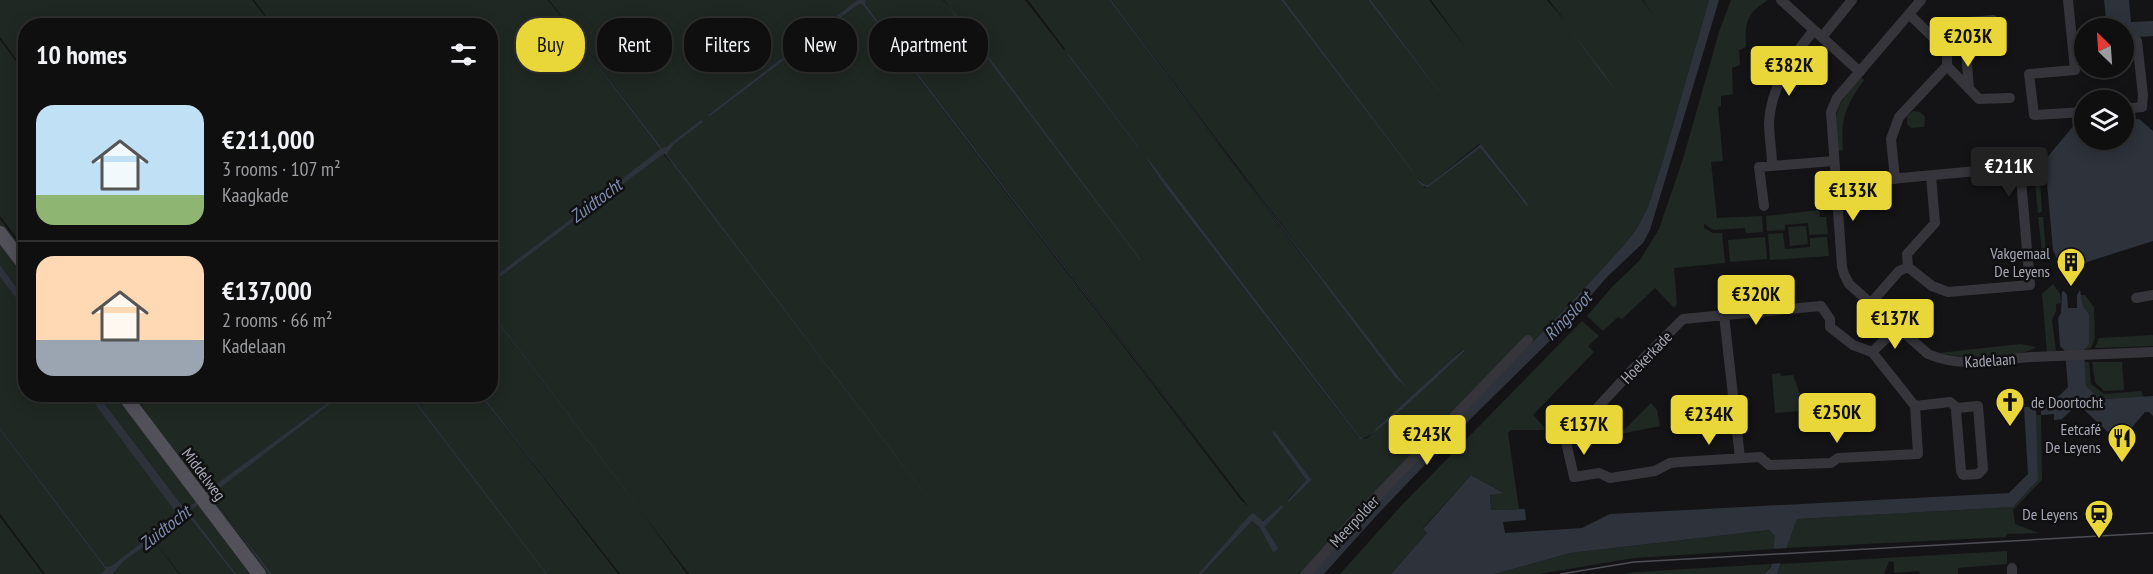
<!DOCTYPE html>
<meta charset="utf-8">
<style>
body{margin:0;font-family:"PT Sans Narrow",sans-serif;background:#1d1d1e;color:#f1f3f6;height:100vh;display:flex;flex-direction:column;font-size:22px;white-space:nowrap}
*{box-sizing:border-box;margin:0}
p{font-size:20px;color:#9b9c9f}
.icon{flex:none;width:33px;height:33px;fill:none;stroke:currentColor;stroke-width:2;stroke-linecap:round;stroke-linejoin:round}
.map{position:relative;flex:1;overflow:hidden}
.side{position:absolute;left:18px;top:18px;width:480px;height:384px;display:flex;flex-direction:column;background:#0f0f10;border-radius:24px;box-shadow:0 3px 15px #0003,0 0 0 2px #2f2f30}
.side>*{flex:none}
.banner{position:absolute;left:516px;top:18px;width:570px;height:54px;display:flex;gap:12px}
.needle{width:39px;rotate:335deg}
.buttons{position:absolute;left:2074px;top:18px;display:grid;gap:12px}
.buttons a{display:grid;place-items:center;width:60px;height:60px;border-radius:50%;background:#0f0f10;box-shadow:0 3px 15px #0003,0 0 0 2px #2f2f30;font-size:30px}
.price{position:absolute;translate:-50% -51px;padding:0 14px;border-radius:6px;background:#e9d639;color:#111;font-size:20px;line-height:39px;filter:drop-shadow(0 2px 3px #0008)}
.price::after{content:'';position:absolute;left:50%;top:36px;width:18px;height:14px;margin-left:-9px;background:inherit;clip-path:polygon(0 0,100% 0,50% 100%)}
.price.on{background:#222;color:#fff}
ul{padding:0;list-style:none}
li{display:flex;align-items:center;gap:18px;height:150px;padding:0 18px}
li+li{border-top:2px solid #2f2f30}
li span{display:grid;place-items:center;flex:none;width:168px;height:120px;border-radius:18px;color:#555}
li>.icon{margin-inline-start:auto}
span .icon{width:72px;height:72px;fill:#fffc;stroke-width:1}
li b{font-size:26px}
h2{display:flex;justify-content:space-between;align-items:center;height:72px;padding:0 18px;font-size:26px}
.chip{padding:0 21px;border-radius:24px;background:#0f0f10;box-shadow:0 3px 15px #0003,0 0 0 2px #2f2f30;font-size:21px;line-height:54px}
.chip.on{background:#e9d639;color:#111}
.map>svg:first-child{display:block}
.green{fill:#202823;fill-rule:evenodd}
.water{fill:#2d323b}
.pier{fill:#141416}
.lines{fill:none;stroke-linecap:round;stroke-linejoin:round}
.minor{stroke:#36353b;stroke-width:10}
.major{stroke:#525159;stroke-width:14}
.tram{stroke:#4e4f55;stroke-width:1.5}
.labels{text-anchor:middle;stroke-width:5;stroke-linejoin:round;paint-order:stroke}
.poi-label{font-size:16px;fill:#a6a8b5;stroke:#100f11;text-anchor:end}
.street-label{font-size:16px;fill:#a6a8b5;stroke:#100f11}
.water-label{font-size:18px;font-style:italic;fill:#7f8eaf;stroke:#100f11}
</style>
<div class="map">
<svg width="2153" height="574" viewBox="0 0 2153 574">
<rect width="100%" height="100%" fill="#141416"/>
<path class="green" d="M0,0h252l20,25 -246,1 -1,45 -25,-34z
M254,0h294l112,149 -77,62 -92,68 -1,-253 -217,-1z
M549,0h308l-149,115 1,2 4,-3 146,-110h3l379,496 7,6 -383,-502v-4h78l198,260 -197,-260h81l39,50 1,-1 -37,-49h81l189,250 109,140 -296,-390h170l130,170 -127,-170h84l106,138 -103,-138h58l37,48 -35,-48h116l18,21 -16,-21h93l11,15 -10,-15h66l-46,160 -15,47 -12,23 -13,16 -56,61 -220,225 -37,42h-108l50,-53 8,7 13,23 4,-5 -12,-16 1,-11 -6,2 -7,-8 -55,61h-509l-52,-68 50,68h-67l-138,-179 8,-1 1,-80 85,112 -85,-114v-28l172,-130 19,20 -15,-20 7,-10 -12,4zM1067,54h2l71,95 -2,-1zM1479,144l3,1 46,59 -8,-6 -40,-50 -55,40 -8,-11 7,7 4,1zM1142,152l12,14 206,271 4,1 7,-5 81,-74 11,-10 2,2 -99,88 -8,-2 -194,-252zM683,176l146,191v1zM1274,430l38,50 -22,21 -2,-2 18,-19 -34,-47z
M1731,0h37c-22,14 -23,22 -22,47l-7,3 1,15 -8,3 1,26 -12,2v10l-3,1 5,54 -12,1 6,56 45,-2 1,16 -17,1 -1,-5 -31,2 -10,-6v4l9,5h9l3,30 -51,5 3,36 -3,4 -19,-20 -33,31 -4,-2 -15,14 -16,-15 25,-29 28,-27 19,-31 24,-70 36,-127z
M0,40l25,33v176l-25,-33z
M1861,77l3,3c-18,25 -24,39 -21,70l-5,1c-3,-43 -5,-41 23,-74z
M1913,111l7,1 5,5 -1,10 -13,1 -4,-4v-8z
M2033,165h6l3,47 -4,1z
M1819,210l1,7h6l2,17 -19,1 -1,-12 -23,2v5l-18,1 -1,-15z
M2038,217h5l3,35h-4z
M0,219l25,33v47l-25,-34z
M1806,226l2,18 -18,2 -2,-19z
M1783,233l2,16 25,-2v-9l17,-1 2,19 -59,4 -2,-26z
M1765,237l2,22 -37,3 -2,-22z
M0,277l25,33 1,84 62,1 90,118v3l-67,50 -5,1 -106,-139z
M2053,284l7,10 1,9 -5,1v7l-4,9 4,31 -9,1 -5,-58z
M2081,295h4l9,12 1,31 -4,10 -7,2 5,-36 -6,-8z
M1582,321l17,15 -11,10 6,6 -61,63 12,13 -2,2h-32l-3,3 11,76 -28,1 -1,-15 13,-3 -32,-17 -48,53 4,5 -36,41h-51l61,-68z
M2153,335v11l-58,2 4,-10z
M2020,344l16,3c-20,13 -73,11 -97,6z
M2084,362h5l2,22 13,10 37,-3 2,6 -39,2 -6,-2 -12,-11z
M2092,362h30l2,28 -20,1 -9,-9z
M1780,373l1,3 12,-1 9,25 58,-4 10,14 -36,6 -1,-7 -58,4 -3,-39z
M98,395h36l10,13 -9,-13h203l-130,96 2,3 132,-99h67l87,113 -85,-113h69l138,179h-346l-58,-75 55,75h-33l-45,-58 -1,2 44,56h-54l-24,-31 23,31h-66l10,-12 66,-48 6,-12 -11,6z
M1651,403l6,7 3,16 -40,8z
M2036,415h5l1,65 -29,30 2,14 24,9 -32,1 -1,3 -220,11 11,-29 216,-12 25,-27z
M0,430l101,133 4,6 -4,5h-56l-45,-60z
M0,517l43,57h-43z
M1769,530l6,6v13l-141,9 -95,16h-44l75,-21z
M2007,551v13l-49,4v6h-38l-1,-3 -25,2v-11l-5,-1 -5,13h-107l4,-10z
M1772,564l-8,10h-141l12,-2z"/>
<path class="water" d="M548,0l114,148 4,-1 35,-27 2,2 -29,22 -7,10 319,420 -321,-420 -3,1 -171,129v-5l92,-69 77,-61z
M857,0h8v4l383,503 -386,-503h-3l-150,113 -1,-2z
M943,0l21,24 177,236h-1z
M1109,0h2l126,168 171,221 -13,-12z
M1281,0h3l128,170h-1z
M1368,0h3l104,139z
M1709,0h10l-69,230 -7,13 -37,35 -40,47 -126,124 -64,67 -52,58h-14l37,-42 220,-225 56,-61 13,-16 12,-23 15,-47z
M2104,0h25l2,22 22,-1v15l-29,2v-10h-17z
M1566,25l37,47 12,18 -1,-1z
M1067,54h2l71,95 -2,-1z
M2139,119l14,12v110l-66,21 -11,13h-12l-11,-25 -8,-90 30,-36 10,-1v17h39v-20z
M1481,144l47,60 -1,2 -47,-58 -52,39 -6,-1 -6,-8 8,6 4,1z
M1142,152l12,14 206,271 4,1 7,-5 81,-74 12,-10 1,2c-16,14 -91,89 -105,88l-196,-254z
M0,265l25,34v11l-25,-33z
M2080,290l3,16 6,8v30l-5,6 2,36 12,11 6,2 49,-3v20l-4,-4h-4l-22,26 -13,-4 -32,-30 -16,15 -8,1v-6l-13,1v-10l12,-3 15,-15 -3,-36 -5,-5 -2,-28 3,-5 1,-21 2,-1 3,4 1,13h9v-13z
M491,312l198,262 -198,-260z
M88,395h10l86,113 12,-6 2,3 -8,5 -1,4 -66,48 -10,12h-12l4,-5 -4,-6 -101,-133v-2l106,139 5,-1 67,-51z
M338,395h4l-130,99v2h-4l-2,-3 1,-2z
M409,395h2l136,179h-1z
M480,395h2l138,179z
M2036,406l2,74 -25,27 -216,12 -20,55h-13l7,-7 4,-31 -6,-6 -199,23 -75,21h-104l36,-41 -4,-4 48,-54 33,18 -14,2 1,15 34,-1 1,11 -23,2 2,11 77,-5 28,-14 399,-21 19,-19 -4,-67z
M1274,430l38,50 -23,22 -1,-2 18,-20 -34,-47z
M214,499l2,3 56,72h-3z
M1282,505l1,2 -18,20 12,19 1,3 -5,3 -13,-24 -8,-7 -50,53h-4l51,-58 4,-3 10,8z
M192,516l44,58h-2l-44,-56z"/>
<path class="pier" d="M1789,548l-5,15 -15,1 2,-15z"/>
<g class="lines">
<path class="minor" d="M1781,0l79,72
M1921,0l-84,98 -6,14 11,155 2,7 5,10 79,70c35,15 68,5 105,3 40,-2 80,-3 120,-5
M2068,0l7,70 -46,4 5,41 51,-3
M1909,14l38,37
M1993,20l-23,2 -23,29v15l32,33 31,-1
M1964,28l5,61
M1822,37l30,-37
M2124,42l13,-1 6,54 -1,12 -18,2
M1772,165c0,-14 -3,-28 -3,-42 2,-37 22,-65 45,-93
M1895,179l-4,-40 8,-22 48,-51
M1836,184l184,-17 10,118 -82,7 -16,-6 -24,-19
M1764,206l-5,-39 75,-6
M1908,267l-1,-13 28,-31 -4,-47
M2136,298l17,-3
M1870,304l29,-33 9,-4
M1724,315l16,143
M1872,352l25,-24
M1915,406l3,48 -80,4 -7,5 -62,2 -9,-8 -80,5 -10,1 -15,8 -45,7 -11,-5 -25,4 -8,-35 68,-74 49,-49 138,-13 9,13v8l23,18 19,7 43,54 35,-4 7,6 21,-2 5,63 -5,5 -15,1 -2,-4 -5,-60 1,-3
M2012,568v6
M1306,574l48,-54 174,-180"/>
<path class="major" d="M0,233l26,34
M123,394l136,180"/>
<path class="tram" d="M1561,574l73,-12 519,-29"/>
</g>
<defs>
<g id="building-pin" transform="scale(1.5)"><path d="M0 17L-7.5 6A9.5 9.5 0 1 1 7.5 6Z" fill="#e9d639" stroke="#100f11"/><path d="M-4-6H4V6H1V3H-1V6H-4ZM-2.5-4.3h1.7v1.8h-1.7ZM.8-4.3h1.7v1.8H.8ZM-2.5-1h1.7V.8h-1.7ZM.8-1h1.7V.8H.8Z" fill="#111"/></g>
<g id="church-pin" transform="scale(1.5)"><path d="M0 17L-7.5 6A9.5 9.5 0 1 1 7.5 6Z" fill="#e9d639" stroke="#100f11"/><path d="M-1.2-6h2.4v3.5h3.3v2.4h-3.3V6h-2.4V-.1h-3.3v-2.4h3.3Z" fill="#111"/></g>
<g id="restaurant-pin" transform="scale(1.5)"><path d="M0 17L-7.5 6A9.5 9.5 0 1 1 7.5 6Z" fill="#e9d639" stroke="#100f11"/><path d="M-5-6h1v4h1v-4h1v4h1v-4h1v5L-1.5 .5V6h-2V.5L-5-1ZM5-6V6H3V1.5H1.5Q1.5-4 5-6Z" fill="#111"/></g>
<g id="station-pin" transform="scale(1.5)"><path d="M0 17L-7.5 6A9.5 9.5 0 1 1 7.5 6Z" fill="#e9d639" stroke="#100f11"/><path d="M-3-6H3Q5-6 5-4V2Q5 4 3 4L4.5 6H3L1.5 4h-3L-3 6H-4.5L-3 4Q-5 4-5 2V-4Q-5-6-3-6ZM-3.5-4v3h7v-3ZM-3.5 1v1.5H-2V1ZM2 1v1.5H3.5V1Z" fill="#111"/></g>
</defs>
<g fill-rule="evenodd">
<use href="#building-pin" x="2071" y="262"/>
<use href="#church-pin" x="2010" y="402"/>
<use href="#restaurant-pin" x="2122" y="438"/>
<use href="#station-pin" x="2099" y="514"/>
</g>
<g class="labels">
<g class="poi-label">
<text x="2050" y="259">Vakgemaal<tspan x="2050" dy="18">De Leyens</tspan></text>
<text x="2031" y="408" text-anchor="start">de Doortocht</text>
<text x="2101" y="435">Eetcafé<tspan x="2101" dy="18">De Leyens</tspan></text>
<text x="2078" y="520">De Leyens</text>
</g>
<g class="street-label">
<text transform="translate(1646 357) rotate(-46)" y="6">Hoekerkade</text>
<text transform="translate(1990 360) rotate(-4)" y="6">Kadelaan</text>
<text transform="translate(204 474) rotate(53)" y="6">Middelweg</text>
<text transform="translate(1354 521) rotate(-47)" y="6">Meerpolder</text>
</g>
<g class="water-label">
<text transform="translate(596 201) rotate(-37)" y="6">Zuidtocht</text>
<text transform="translate(1568 316) rotate(-46)" y="6">Ringsloot</text>
<text transform="translate(165 528) rotate(-38)" y="6">Zuidtocht</text>
</g>
</g>
</svg>
<div class="buttons">
<a><svg class="needle" viewBox="-14 -14 28 28"><path d="M0-13l5 13h-10z" fill="#e53935"/><path d="M0 13l5-13h-10z" fill="#9b9c9f"/></svg></a>
<a><svg class="icon" aria-label="layers" viewBox="0 0 24 24"><path d="M12 4l9 5-9 5-9-5zM3 14l9 5 9-5"/></svg></a>
</div>
<b class="price" style="left:1968px;top:68px">€203K</b>
<b class="price" style="left:1789px;top:97px">€382K</b>
<b class="price on" style="left:2009px;top:198px">€211K</b>
<b class="price" style="left:1853px;top:222px">€133K</b>
<b class="price" style="left:1756px;top:326px">€320K</b>
<b class="price" style="left:1895px;top:350px">€137K</b>
<b class="price" style="left:1837px;top:444px">€250K</b>
<b class="price" style="left:1709px;top:446px">€234K</b>
<b class="price" style="left:1584px;top:456px">€137K</b>
<b class="price" style="left:1427px;top:466px">€243K</b>
<div class="banner">
<a class="chip on">Buy</a>
<a class="chip">Rent</a>
<a class="chip">Filters</a>
<a class="chip">New</a>
<a class="chip">Apartment</a>
</div>
<section class="side">
<h2>10 homes<svg class="icon" aria-label="filters" viewBox="0 0 24 24"><path d="M4 7h16M4 17h16"/><circle cx="9" cy="7" r="2"/><circle cx="15" cy="17" r="2"/></svg></h2>
<ul>
<li><span style="background:linear-gradient(#bfe0f5 75%,#8fb573 0)"><svg class="icon" aria-label="home" viewBox="0 0 24 24"><path d="M3 11l9-7 9 7M6 9v11h12V9"/></svg></span><div><b>€211,000</b><p>3 rooms · 107 m²</p><p>Kaagkade</p></div></li>
<li><span style="background:linear-gradient(#ffd9b3 70%,#9aa5b1 0)"><svg class="icon" aria-label="home" viewBox="0 0 24 24"><path d="M3 11l9-7 9 7M6 9v11h12V9"/></svg></span><div><b>€137,000</b><p>2 rooms · 66 m²</p><p>Kadelaan</p></div></li>
</ul>
</section>
</div>
